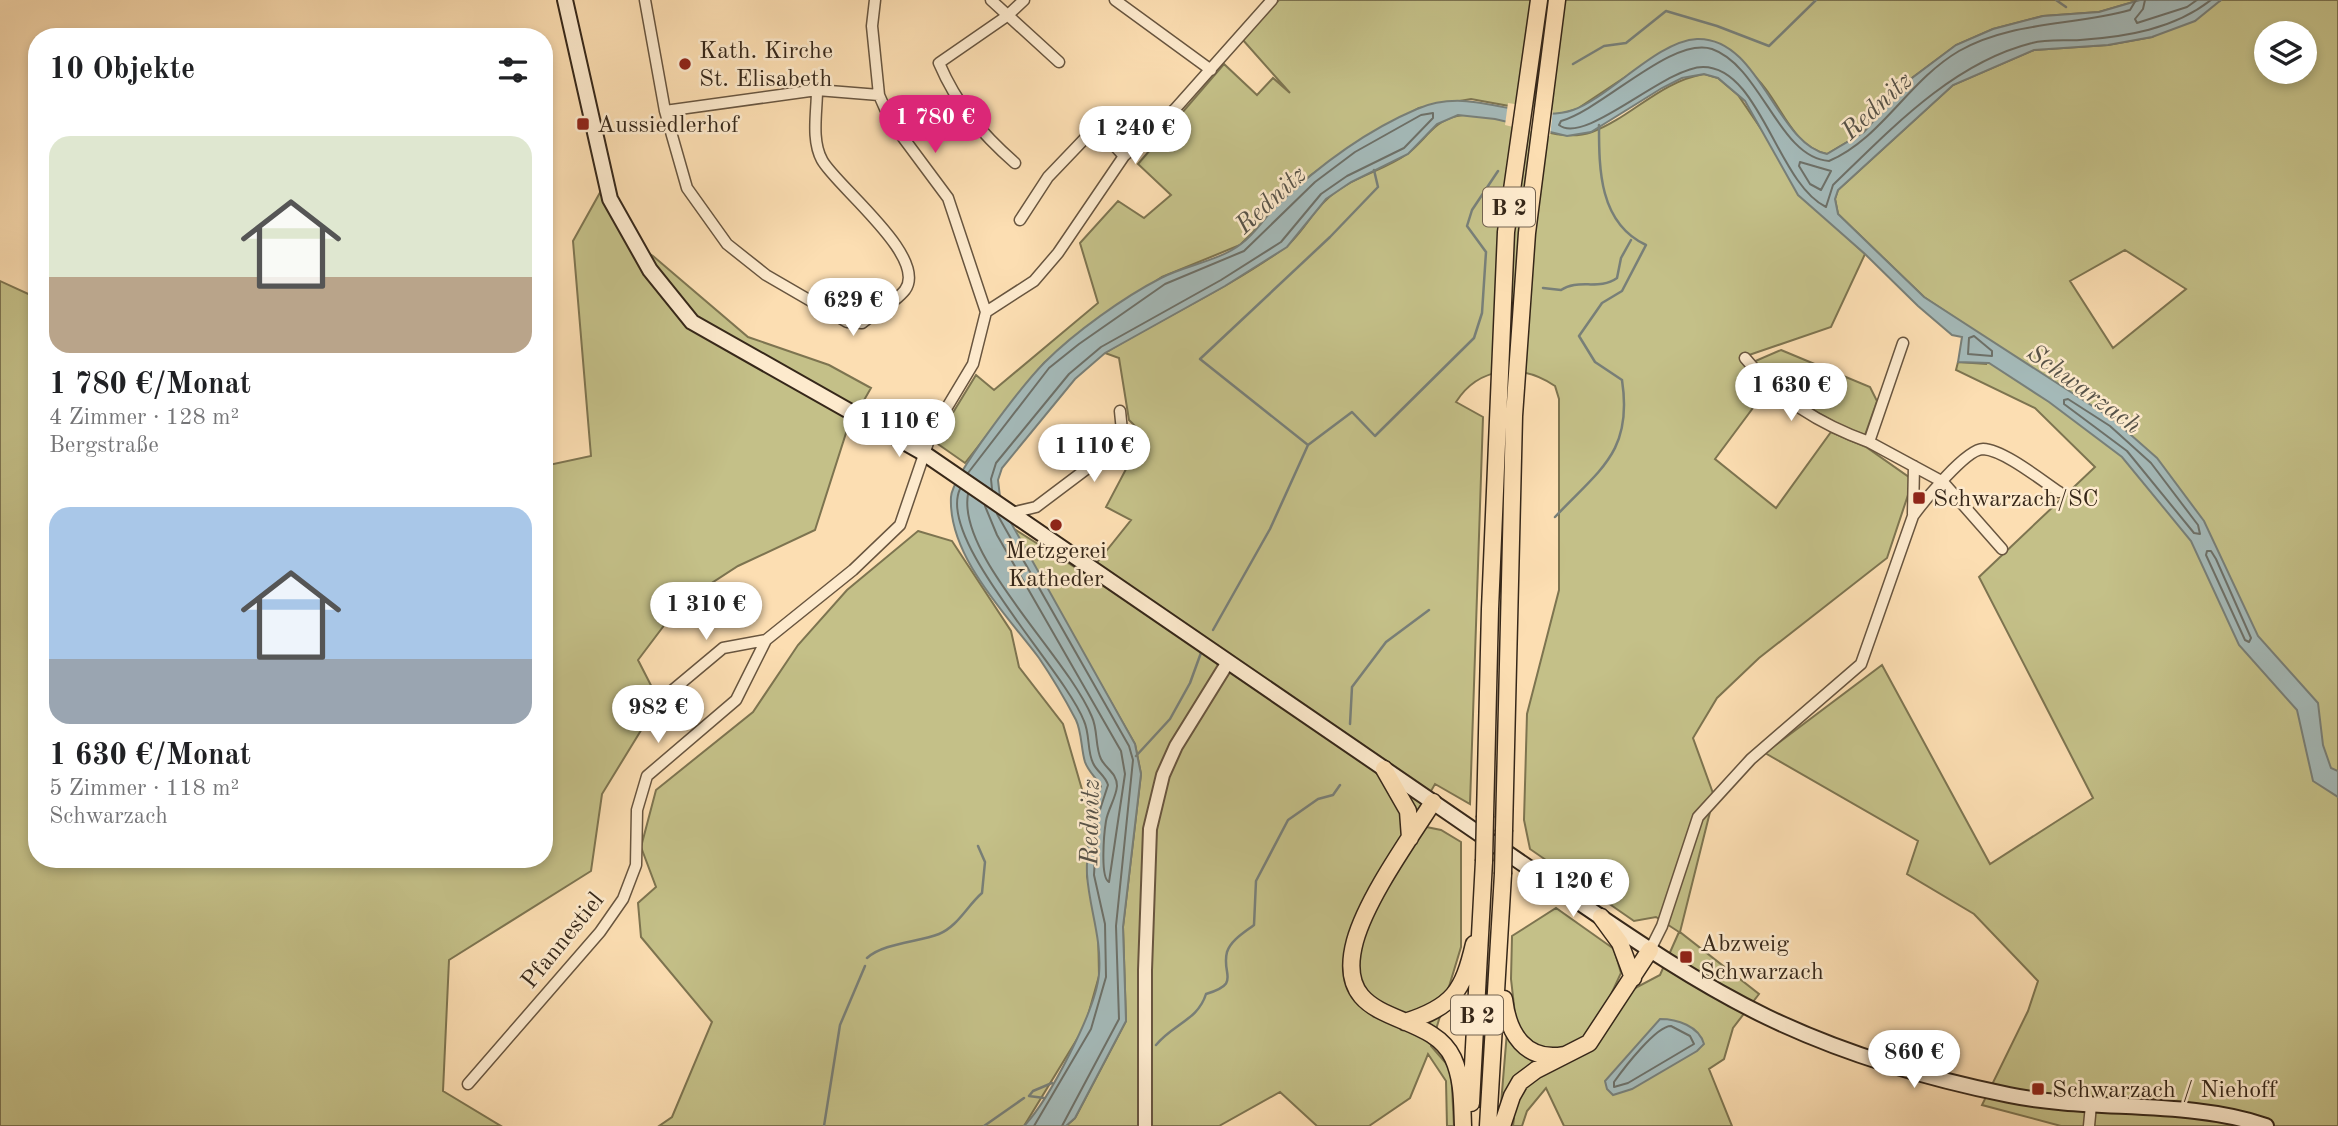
<!DOCTYPE html>
<html lang="de">
<meta charset="utf-8">
<style>
body{margin:0;font-family:"Old Standard TT",serif;background:#f6f6f6;color:#202124;height:100vh;display:flex;flex-direction:column;font-size:26px;white-space:nowrap}
*{box-sizing:border-box;margin:0}
p{font-size:23px;color:#757577}
.icon{flex:none;width:38px;height:38px;fill:none;stroke:currentColor;stroke-width:2;stroke-linecap:round;stroke-linejoin:round}
.map{position:relative;flex:1;overflow:hidden}
.drawer{position:absolute;left:28px;top:28px;width:525px;height:840px;display:flex;flex-direction:column;background:#fff;border-radius:28px;box-shadow:0 4px 10px #0003}
.drawer>*{flex:none}
.buttons{position:absolute;left:2254px;top:21px;display:grid;gap:14px}
.buttons a{display:grid;place-items:center;width:63px;height:63px;border-radius:50%;background:#fff;box-shadow:0 4px 10px #0003;font-size:35px}
.price{position:absolute;translate:-50% -60px;padding:0 16px;border-radius:24px;background:#fff;color:#222;font-size:23px;line-height:46px;filter:drop-shadow(0 2px 4px #0008)}
.price::after{content:'';position:absolute;left:50%;top:42px;width:21px;height:16px;margin-left:-10px;background:inherit;clip-path:polygon(0 0,100% 0,50% 100%)}
.price.on{background:#db2777;color:#fff}
ul{padding:0;list-style:none}
li{display:grid;align-content:center;gap:14px;height:371px;padding:0 21px}
li span{display:grid;place-items:center;height:217px;border-radius:21px;color:#555}
li>.icon{margin-inline-start:auto}
span .icon{width:126px;height:126px;fill:#fffc;stroke-width:1}
li b{font-size:30px}
h2{display:flex;justify-content:space-between;align-items:center;height:84px;padding:0 21px;font-size:30px}
.map>svg:first-child{display:block}
.green{fill:#c4c088;stroke:#7d7450;stroke-width:2;fill-rule:evenodd}
.water{fill:#a4b9b8;stroke:#787f78;stroke-width:2}
.pier{fill:#fcdeb2}
.lines{fill:none;stroke-linecap:round;stroke-linejoin:round}
.shore{stroke:#6d7068;stroke-width:2}
.stream{stroke:#787f78;stroke-width:2.5}
.minor-casing{stroke:#68553f;stroke-width:13}
.tertiary-casing{stroke:#68553f;stroke-width:16}
.secondary-casing{stroke:#362719;stroke-width:18}
.trunk-casing{stroke:#362719;stroke-width:19}
.minor{stroke:#fdeacd;stroke-width:10}
.tertiary{stroke:#fdeacd;stroke-width:12}
.secondary{stroke:#fdeacd;stroke-width:14}
.trunk{stroke:#fcdeb2;stroke-width:16}
.trunk-bridge-casing{stroke:#362719;stroke-width:19;stroke-linecap:butt}
.trunk-bridge{stroke:#fcdeb2;stroke-width:16}
.poi-dot{fill:#8f2418;stroke:#fdeacd;stroke-width:2.5}
.labels{text-anchor:middle;stroke-width:5;stroke-linejoin:round;paint-order:stroke}
.shield{fill:#fdeacd;stroke:#72624f;stroke-width:2}
.shield-label{font-size:23px;font-weight:bold;fill:#362719}
.poi-label{font-size:24px;fill:#362719;stroke:#fdeacd;text-anchor:start}
.street-label{font-size:24px;fill:#362719;stroke:#fdeacd}
.water-label{font-size:26px;font-style:italic;fill:#575349;stroke:#fdeacd}
</style>
<div class="map">
<svg width="2338" height="1126" viewBox="0 0 2338 1126">
<rect width="100%" height="100%" fill="#fcdeb2"/>
<filter id="stains"><feTurbulence type="fractalNoise" baseFrequency=".00286" numOctaves="4"/><feColorMatrix values="0 0 0 0 .2 0 0 0 0 .09 0 0 0 0 .02 0 0 0 .5 -.17"/></filter>
<radialGradient id="worn" r=".72"><stop offset=".6" stop-color="#630" stop-opacity="0"/><stop offset="1" stop-color="#630" stop-opacity=".3"/></radialGradient>
<path class="green" d="M1279,0h861l-41,12 -56,4 -50,13 -37,16 -48,36 -44,51 -37,22c-31,-6 -44,-43 -62,-66 -10,-13 -23,-24 -34,-36l-86,12 -68,45 -19,6 -87,-16 -52,9 -68,38 -41,30 -70,69 -78,32 -87,61 -31,25 -79,100 -30,-21 41,-67 18,15 104,-87 -18,-60 38,-42 26,17 27,-23 -33,-31 86,-100 33,31 16,-17 17,15 -48,-54z
M2221,0h117v1126h-277l-79,-21 46,-94 10,-30 -64,-67 -67,-40 11,-33 -153,-88 117,-88 108,199 103,-66 -114,-221 116,-110 -60,-59 -79,-38 2,-8 28,2 -1,-26 -61,-41 -86,-83 -3,-15 3,-9 115,-105 81,-35 74,-5 44,-8zM2266,33h39v39h-39zM2125,250l61,39 -73,59 -43,-67z
M1704,74l14,4 20,17 77,113 50,46 -34,73 -85,29 24,29 -55,74 61,49 55,-76 35,15 47,33 -26,78 -128,100 -42,40 -24,40 21,58 -34,136 79,62 -26,34 -9,31 -15,10 23,57h-168l-18,-38 -19,23 -5,15h-9l1,-8 -13,-14 6,-72 9,-9 -5,-44 1,-43 44,-28 58,41 7,24 -14,30 53,-28 19,-43 -23,-15 -22,4 -104,-72 -6,-29 3,-106 32,-124v-191l-4,-13c-34,-23 -76,-20 -99,16l27,15 -13,387 -35,-20 -23,40 29,6 20,12v105l-30,99 20,23 3,57h-7l-1,-45 -18,-27 -18,44 -41,28h-52l-37,-34 -61,34h-153l9,-8 51,-97 -3,-94 18,-153 -6,-30 -124,-217 76,48 44,-55 -25,-13 38,-72 -15,-15 -10,-62 -14,-5c59,-36 122,-64 178,-104 17,-12 27,-34 42,-48 22,-23 57,-29 82,-47 18,-13 26,-33 50,-38 40,-9 94,31 135,16 40,-15 67,-50 112,-58z
M602,189l25,50 26,17 95,81 81,28 42,23 -24,42 -32,100 -77,36 -57,37 -43,57 21,41 -57,93 -11,77 -142,89 -6,131 58,35h-501v-845l37,17v561h507v-393l47,-10 -18,-215z
M1781,350l89,37 7,14 -12,34c-45,-15 -77,-42 -112,-73z
M918,531l34,10 59,90 8,36 44,57 27,93 -3,59 11,48 1,52 -14,50 -61,100h-365l13,-9 40,-95 -71,-85 -3,-34 18,-16 -15,-40 15,-57 97,-78 45,-67 49,-55z"/>
<path class="water" d="M2140,0h81l-26,21 -43,16 -44,8 -74,5 -81,35 -115,105 -3,9 3,15 86,83 190,123 43,38 47,63 54,115 60,67 5,42 8,23 7,3v26l-25,-16 -16,-71 -58,-65 -48,-104 -69,-84 -73,-55 -60,-39 -31,-1 4,-25 -10,-2 -34,-29 -53,-52 -67,-59 -53,-94 -27,-23 -14,-4 -22,4 -20,10 -71,44 -24,4 -72,-17 -37,-4 -21,9 -29,30 -57,28 -25,17 -39,48 -62,39 -120,67 -30,26 -73,89 -4,12 3,25 134,239 6,30 -18,153 3,94 -51,97 -9,8h-42c25,-26 72,-116 75,-152 3,-36 -10,-66 -12,-100 -1,-31 4,-60 14,-88 -5,-8 -13,-15 -16,-24 -4,-13 -3,-29 -9,-42 -11,-21 -24,-43 -37,-62 -33,-44 -91,-102 -88,-161 1,-22 75,-116 94,-135 30,-30 79,-65 116,-84 25,-13 58,-17 80,-34 13,-9 23,-25 34,-37 41,-39 90,-76 142,-98 57,-25 110,17 156,1 37,-13 84,-69 124,-71 63,-2 79,105 130,115l37,-22 44,-51 48,-36 37,-16 50,-13 56,-4z
M1660,1019c17,0 39,7 44,25l-7,7 -65,38 -19,6 -6,-6 -2,-8z"/>
<path class="pier" d="M1508,103l45,7 -3,26 -45,-11z"/>
<g class="lines">
<path class="shore" d="M2136,0l-6,10c-56,16 -119,11 -171,41 -51,30 -77,87 -130,110 -50,-3 -68,-95 -117,-112 -40,-13 -109,60 -151,72l-2,4c26,21 106,-58 144,-58 57,0 74,116 123,140l7,-22c57,-55 119,-122 199,-142 14,-4 32,-2 48,-3 46,-3 94,-11 131,-40
M2145,0l-2,9 -8,10 2,4 50,-16 10,-7
M1800,162l31,9 -10,19 -11,-6 -11,-18z
M1974,336l18,15v5l-24,-2 1,-16z
M2068,399l42,27 41,37 47,62 2,9 -6,-1 -67,-82 -63,-47v-4z
M968,473l81,-105 30,-24 86,-60 79,-33 71,-69 40,-30 66,-37 12,-2v5l-29,30 -57,28 -26,18 -40,48 -60,38 -120,67 -32,27 -73,89 -5,16 1,10
M960,489c-24,51 103,179 124,232 6,13 3,30 9,42 4,9 12,12 15,22l-11,34 -3,56 11,49 1,53 -15,52 -57,97
M968,494c-11,62 99,162 124,223 6,13 3,30 9,42 5,10 16,14 16,27 -1,12 -9,23 -11,35 -2,12 -6,57 3,61l16,-108 -4,-23 -124,-216 -12,-29
M997,514l132,232 4,14 -17,166 3,93 -57,107
M2207,551h4l5,8 35,79 -2,4 -4,-2 -39,-85z
M1671,1026l19,10 4,8 -66,39 -14,4v-5c10,-14 42,-56 57,-56z"/>
<path class="stream" d="M2056,0l10,7
M1573,64l31,-18 22,-3 40,-32 51,15 52,20 47,-46
M1543,288l18,2c17,-12 38,1 56,-12l4,-20 10,-18
M1308,445l-108,-86 130,-122 48,-50 -4,-17
M1555,517c45,-48 78,-65 67,-137l-27,-18 -16,-26 23,-33 20,-12 24,-46c-47,-22 -47,-76 -47,-120
M1213,630l57,-101 38,-84 44,-33 23,24 99,-98 8,-25 4,-61 -19,-26 5,-16 26,-39
M1350,724l2,-37 34,-45 43,-32
M1136,756l34,-37 20,-36 12,-33
M867,958c16,-15 52,-16 72,-24 19,-8 28,-28 43,-41l3,-31 -7,-16
M1156,1045c17,-21 42,-25 50,-51 36,-11 15,-19 21,-42 4,-12 18,-20 27,-27l2,-44 32,-61 30,-21 15,-4 7,-10
M1029,1096l15,2
M1029,1096l4,-5 19,-8
M824,1126l16,-101 25,-59
M984,1126l40,-28"/>
<g class="minor-casing">
<path id="minor" d="M645,0l20,111 22,77 40,56 39,31 81,47 15,1c13,-10 33,-20 43,-33 24,-33 -70,-105 -83,-130 -11,-20 -5,-48 -5,-70
M991,0l68,62
M1115,0l96,70
M665,111l152,-21 62,5
M1015,163c-34,-30 -58,-58 -76,-100l68,-47 17,-16
M1020,220l28,-43 44,-46 10,1 22,24
M986,312l48,-31 24,-28 66,-97 51,-47 97,-109
M1903,343l-34,99 74,40 59,67
M1745,358c34,41 74,66 124,84
M1011,513l25,-6 77,-58 9,-18 -2,-20
M1913,514l1,-48
M668,694l55,-46 43,-8
M1650,950l12,-24 36,-109 53,-58 110,-95 52,-148c11,-15 53,-67 70,-67 21,1 58,31 76,43
M468,1084l132,-152 23,-33 13,-34 1,-55 10,-34 89,-76 30,-60 87,-70 47,-45 31,-91 42,-70 13,-52 -38,-114 -58,-78 -11,-25 -7,-69 3,-26
M2089,1126l2,-21"/>
</g>
<g class="tertiary-casing">
<path id="tertiary" d="M1145,1126v-156l5,-141 13,-54 13,-29 52,-84"/>
</g>
<g class="secondary-casing">
<path id="secondary" d="M565,0l45,199 40,71 42,52 233,132 639,438c66,45 131,90 203,125 77,37 158,61 242,78 82,17 179,4 257,31"/>
</g>
<g class="trunk-casing">
<path id="trunk" d="M1384,769l24,42 2,27
M1433,802c-25,39 -66,96 -78,139 -24,89 74,65 98,117 10,22 9,45 10,68
M1485,816l5,-207 16,-377 33,-232
M1504,830l10,-414 13,-183 30,-233
M1601,917l19,26 13,35
M1504,999c4,34 21,63 60,56
M1405,1022c48,-15 58,-31 69,-78
M1471,1103l13,-242
M1488,1126l15,-252
M1502,1126l10,-30 8,-14 16,-12 53,-27 61,-93"/>
</g>
<use href="#minor" class="minor"/>
<use href="#tertiary" class="tertiary"/>
<use href="#secondary" class="secondary"/>
<use href="#trunk" class="trunk"/>
<g class="trunk-bridge-casing">
<path id="trunk-bridge" d="M1484,861l1,-45
M1503,874l1,-44"/>
</g>
<use href="#trunk-bridge" class="trunk-bridge"/>
</g>
<g class="poi-dot">
<circle cx="685" cy="64" r="7"/>
<rect x="576" y="117" width="14" height="14" rx="3.5"/>
<rect x="1912" y="491" width="14" height="14" rx="3.5"/>
<circle cx="1056" cy="525" r="7"/>
<rect x="1679" y="950" width="14" height="14" rx="3.5"/>
<rect x="2031" y="1082" width="14" height="14" rx="3.5"/>
</g>
<g class="labels">
<g class="shield">
<rect x="1483" y="187.5" width="52" height="39" rx="5"/>
<rect x="1451" y="995.5" width="52" height="39" rx="5"/>
</g>
<g class="shield-label">
<text x="1509" y="215">B 2</text>
<text x="1477" y="1023">B 2</text>
</g>
<g class="poi-label">
<text x="699" y="58">Kath. Kirche<tspan x="699" dy="28">St. Elisabeth</tspan></text>
<text x="597" y="132">Aussiedlerhof</text>
<text x="1933" y="506">Schwarzach/SC</text>
<text x="1056" y="558" text-anchor="middle">Metzgerei<tspan x="1056" dy="28">Katheder</tspan></text>
<text x="1700" y="951">Abzweig<tspan x="1700" dy="28">Schwarzach</tspan></text>
<text x="2052" y="1097">Schwarzach / Niehoff</text>
</g>
<g class="street-label">
<text transform="translate(562 940) rotate(-51)" y="8">Pfannestiel</text>
</g>
<g class="water-label">
<text transform="translate(1876 105) rotate(-43)" y="9">Rednitz</text>
<text transform="translate(1270 199) rotate(-43)" y="9">Rednitz</text>
<text transform="translate(2085 388) rotate(36)" y="9">Schwarzach</text>
<text transform="translate(1089 822) rotate(-89)" y="9">Rednitz</text>
</g>
</g>
<rect width="100%" height="100%" filter="url(#stains)"/>
<rect width="100%" height="100%" fill="url(#worn)"/>
</svg>
<div class="buttons">
<a><svg class="icon" aria-label="layers" viewBox="0 0 24 24"><path d="M12 4l9 5-9 5-9-5zM3 14l9 5 9-5"/></svg></a>
</div>
<b class="price on" style="left:935px;top:155px">1 780 €</b>
<b class="price" style="left:1135px;top:166px">1 240 €</b>
<b class="price" style="left:853px;top:338px">629 €</b>
<b class="price" style="left:1791px;top:423px">1 630 €</b>
<b class="price" style="left:899px;top:459px">1 110 €</b>
<b class="price" style="left:1094px;top:484px">1 110 €</b>
<b class="price" style="left:706px;top:642px">1 310 €</b>
<b class="price" style="left:658px;top:745px">982 €</b>
<b class="price" style="left:1573px;top:919px">1 120 €</b>
<b class="price" style="left:1914px;top:1090px">860 €</b>
<section class="drawer">
<h2>10 Objekte<svg class="icon" aria-label="filters" viewBox="0 0 24 24"><path d="M4 7h16M4 17h16"/><circle cx="9" cy="7" r="2"/><circle cx="15" cy="17" r="2"/></svg></h2>
<ul>
<li><span style="background:linear-gradient(#dfe7d0 65%,#b9a48a 0)"><svg class="icon" aria-label="home" viewBox="0 0 24 24"><path d="M3 11l9-7 9 7M6 9v11h12V9"/></svg></span><div><b>1 780 €/Monat</b><p>4 Zimmer · 128 m²</p><p>Bergstraße</p></div></li>
<li><span style="background:linear-gradient(#a9c7e8 70%,#9aa5b1 0)"><svg class="icon" aria-label="home" viewBox="0 0 24 24"><path d="M3 11l9-7 9 7M6 9v11h12V9"/></svg></span><div><b>1 630 €/Monat</b><p>5 Zimmer · 118 m²</p><p>Schwarzach</p></div></li>
</ul>
</section>
</div>
